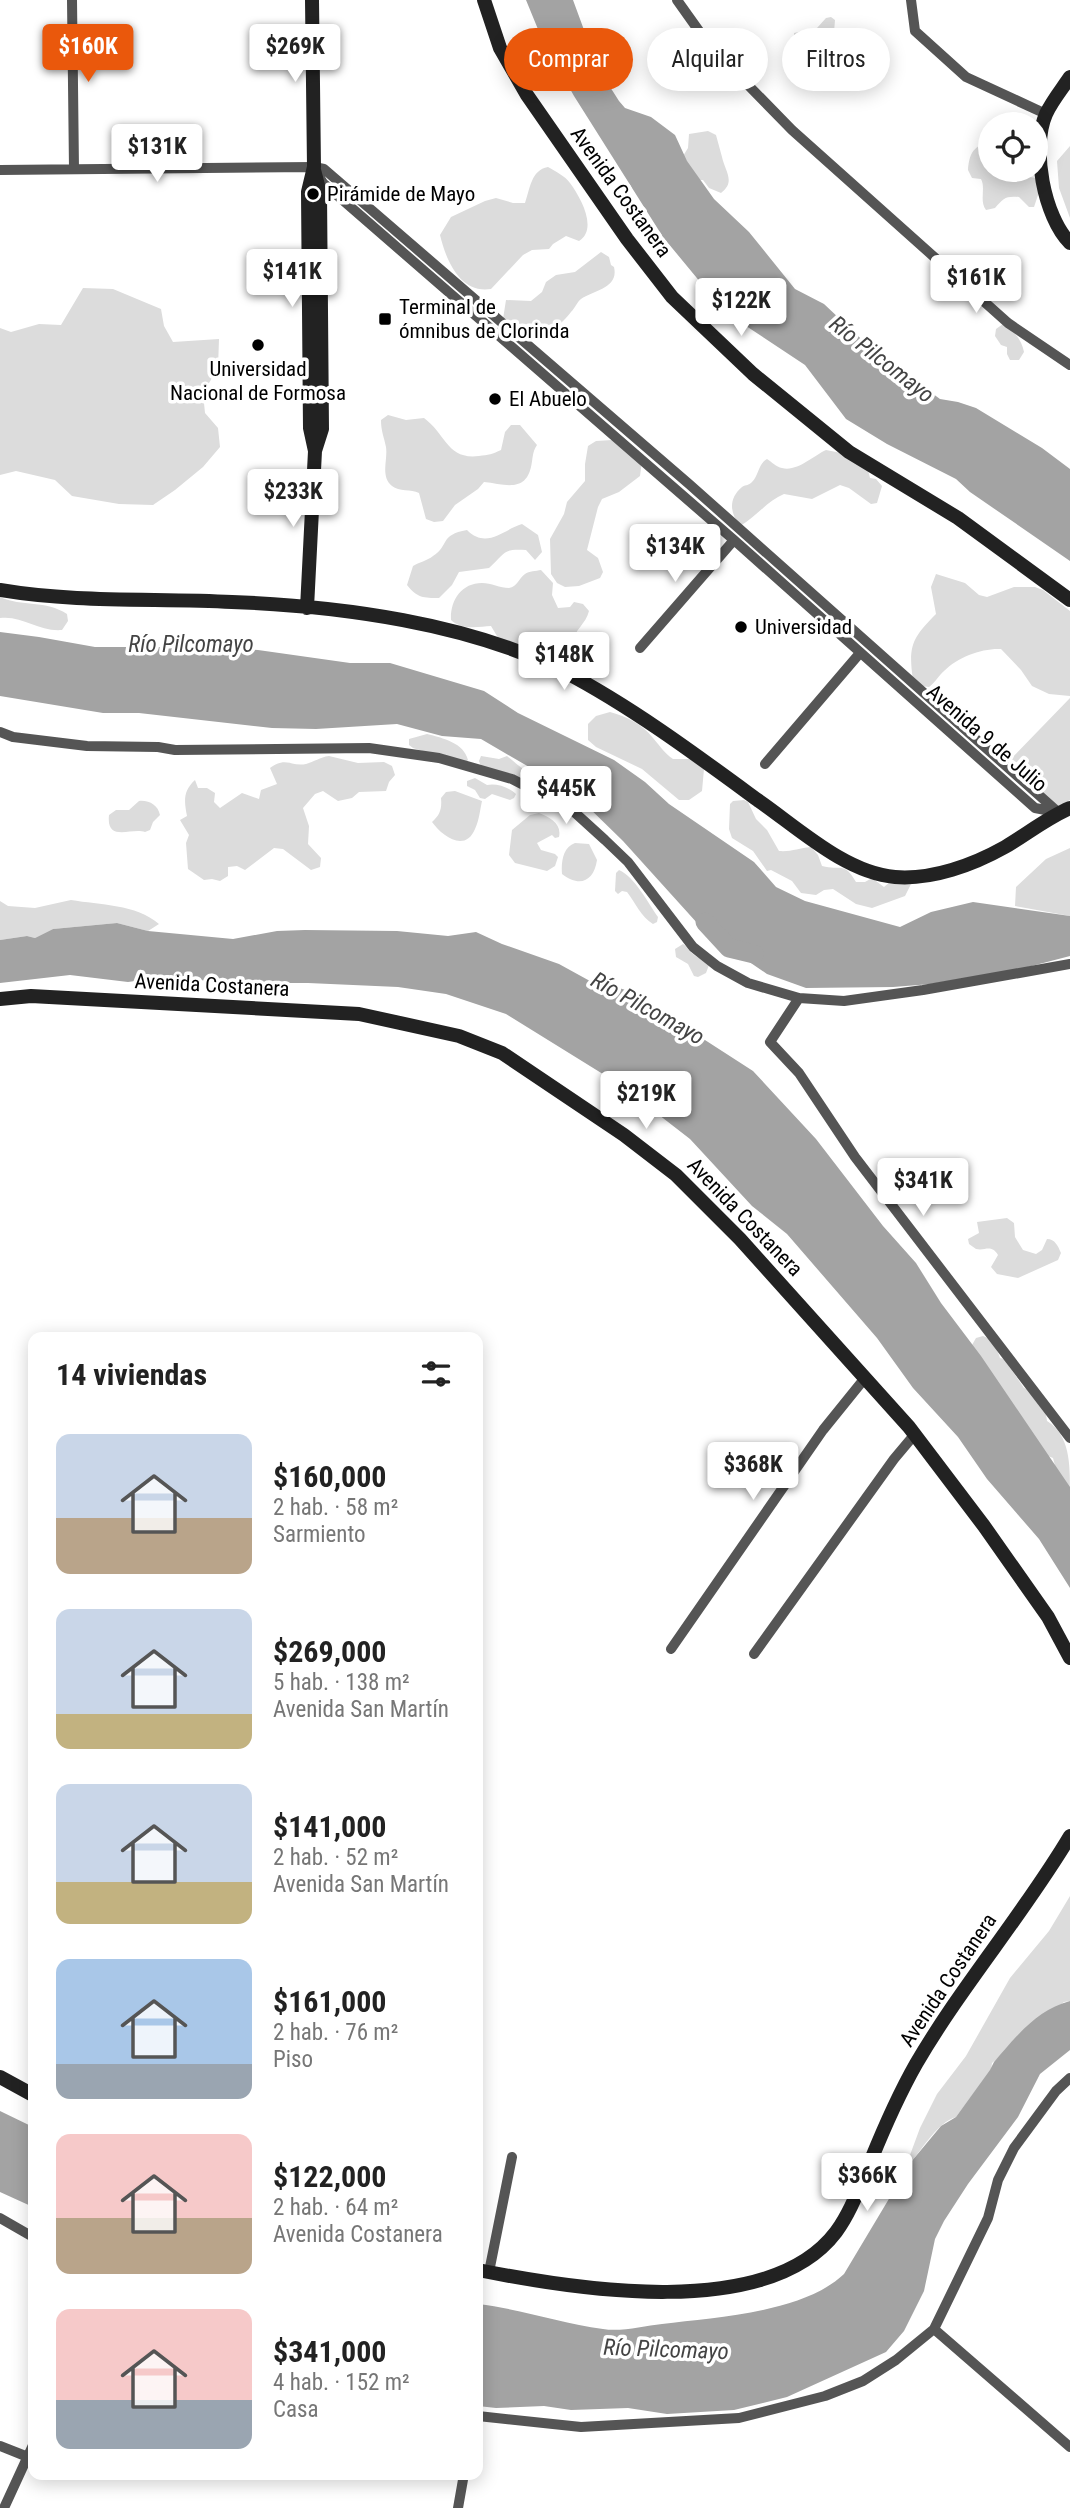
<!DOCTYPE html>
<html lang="es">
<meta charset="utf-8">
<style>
body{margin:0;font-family:"Roboto Condensed",sans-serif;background:#f2f2f2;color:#222;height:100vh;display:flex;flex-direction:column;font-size:26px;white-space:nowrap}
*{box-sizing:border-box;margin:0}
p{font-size:23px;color:#767676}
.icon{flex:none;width:38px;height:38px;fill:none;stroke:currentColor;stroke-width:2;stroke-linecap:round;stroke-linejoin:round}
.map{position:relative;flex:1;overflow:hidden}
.sheet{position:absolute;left:28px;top:1332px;width:455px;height:1148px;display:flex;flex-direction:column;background:#fff;border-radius:14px;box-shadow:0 4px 18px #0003}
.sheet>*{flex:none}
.top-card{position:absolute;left:504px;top:28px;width:460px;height:63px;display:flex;gap:14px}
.buttons{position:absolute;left:978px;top:112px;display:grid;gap:14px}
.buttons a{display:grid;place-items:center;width:70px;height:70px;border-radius:50%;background:#fff;box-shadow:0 4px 18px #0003;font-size:35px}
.price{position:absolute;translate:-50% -60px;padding:0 16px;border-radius:7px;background:#fff;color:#222;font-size:23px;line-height:46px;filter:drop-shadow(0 2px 4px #0008)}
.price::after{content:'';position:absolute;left:50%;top:42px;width:21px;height:16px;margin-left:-10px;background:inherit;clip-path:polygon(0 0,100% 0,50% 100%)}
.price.on{background:#ea580c;color:#fff}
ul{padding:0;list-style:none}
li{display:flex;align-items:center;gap:21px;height:175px;padding:0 28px}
li span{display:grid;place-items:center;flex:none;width:196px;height:140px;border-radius:14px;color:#555}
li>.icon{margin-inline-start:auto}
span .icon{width:84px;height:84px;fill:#fffc;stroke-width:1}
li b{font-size:30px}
h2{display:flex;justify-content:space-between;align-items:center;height:84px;padding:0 28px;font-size:30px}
.pill{padding:0 24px;border-radius:32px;background:#fff;box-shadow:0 4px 18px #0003;font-size:24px;line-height:63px}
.pill.on{background:#ea580c;color:#fff}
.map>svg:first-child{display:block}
.green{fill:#dcdcdc}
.water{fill:#a3a3a3}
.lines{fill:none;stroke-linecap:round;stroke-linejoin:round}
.river{stroke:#a3a3a3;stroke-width:19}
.street{stroke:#555;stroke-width:10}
.secondary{stroke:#222;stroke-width:14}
.poi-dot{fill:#000;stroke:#fff;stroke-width:2.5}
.labels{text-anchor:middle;stroke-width:7;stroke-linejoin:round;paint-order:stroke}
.street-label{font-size:21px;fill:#000;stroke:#fff}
.poi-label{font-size:21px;fill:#000;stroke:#fff;text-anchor:start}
.water-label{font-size:23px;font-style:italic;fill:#444;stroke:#fff}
</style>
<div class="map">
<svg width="1070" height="2508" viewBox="0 0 1070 2508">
<rect width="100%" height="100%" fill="#fff"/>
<path class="green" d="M831,17l4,3 -1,12c-16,7 -20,16 -40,10v-9l23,-5 9,-10z
M708,131l8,4c2,7 4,15 6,22 3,14 14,25 -1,36l-12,-5 -6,-8h-4l-16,-24 5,-8 1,-14z
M984,144l6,1v25h16l6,8 10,-2 14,2 3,14 -5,15h-5l-10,-10c-14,-1 -15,1 -24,11l-9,2c-7,-9 0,-22 -5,-31l-9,-1 -4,-8c1,-12 3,-22 16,-26z
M1070,146v72l-11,-30 -2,-27z
M548,167c7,4 17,9 22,16 11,15 28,46 9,58l-13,-5 -13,8 -4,5 -17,1 -9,5 -32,34c-31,5 -45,-29 -51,-54l11,-18 34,-16 11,-3 17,5h12c5,-14 6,-33 23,-36z
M601,252l8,5 2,8 3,2c5,21 -20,23 -33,32 -4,3 -6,9 -10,13 -9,12 -25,25 -41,27l-6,-2 -21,-18 3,-19 25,1 11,-9 4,-10 10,-7 19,-3z
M83,288l30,1 48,20 3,17 9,16 46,-3 -1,29 -15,25 2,20 13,15 2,19 -17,20 -28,23 -22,15 -34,-1 -47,-8 -17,-16 -39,-9 -16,4v-147l11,4 28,-8 22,1z
M1003,324c10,5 19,16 21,28l-5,8h-9l-3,-6v-7l-6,-2 -6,-9 1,-7z
M388,415l18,5 18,-2c22,16 23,42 55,38 9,-1 14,-2 22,-6l4,-18 6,-7h9l17,20c-5,7 -4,14 -6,22 -6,26 -27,17 -47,15l-6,7 -23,16 -12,16 -9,1 -8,-3 -7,-26c-8,-4 -20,-1 -27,-7 -12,-10 -4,-26 -6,-39 -2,-10 -5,-16 -5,-27z
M612,440l30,21 -2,15 -21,16 -17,7 -4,8 -11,43 11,8 5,14 -3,6 -21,8 -14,1 -8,-4 -6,-9 -1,-35 14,-25 3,-12 18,-21v-17l3,-18 8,-5z
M826,450l20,4 22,16 2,8 6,1 6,7 -5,17 -6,1 -22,-16 -9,-3 -28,14 -28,-5c-17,7 -28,23 -44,32 -10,-13 -12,-27 2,-39 5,-3 6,-1 10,-5 7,-7 6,-18 15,-23 5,3 9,8 15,9 15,4 31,-12 44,-18z
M522,524l16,11 4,17 -7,8 -9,-10c-24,-2 -21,4 -37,18l-30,4 -7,13 -13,13c-15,0 -22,0 -32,-13l6,-19c6,-4 14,-5 20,-10 17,-11 6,-21 34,-26 20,20 37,-1 55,-6z
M541,570l12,13 -1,12 6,13 12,-1 4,-5 9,2 6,7c-3,13 -15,19 -16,31l-16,7 -28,3 -29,-11 -9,-15c-13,1 -30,4 -40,-6 -1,-19 10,-37 31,-37 9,0 18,5 27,5 8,-1 10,-10 16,-14 4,-3 11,-3 16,-4z
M936,574l29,9 14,12 8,2 27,-10h21l8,3 27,21v85l-21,-2 -17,-8 -11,-16 -20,-21c-19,-1 -43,8 -57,22 -6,5 -8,11 -15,16l-8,-1 -8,-6c-5,-34 -1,-42 23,-66l-5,-27z
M0,597c22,10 46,3 67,17l1,7 -6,9c-23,2 -40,-15 -62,-12z
M1070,698v102l-12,6 -52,-42z
M610,712c18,5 32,12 43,26 7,8 11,15 20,21h17l14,10 -2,22 -13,9h-10l-37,-31 -46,-22 -8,-7v-16l8,-8z
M427,734c16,4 37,9 41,26l-4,4 -51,-16 -4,-3v-6z
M329,756l29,7 26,-1 8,4 3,9 -6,7 -3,9 -27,1 -7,6 -14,3 -15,-10 -8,3 -12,14 6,18 -1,18 13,14 -1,9 -9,3 -28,-21 -9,-1 -29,22 -8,-4 -9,1v9l-8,5 -8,-2 -8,1 -16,-11 -2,-26 3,-8 -9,-15 7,-4c-3,-15 -4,-25 8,-36l3,8h9l8,5 -1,9 6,6 22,-15 17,6 2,-9 16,-6 -7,-16c16,-12 21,-1 36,-4 8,-2 14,-7 23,-8z
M481,756l18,3 8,-3c6,5 13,11 19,15 9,5 12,4 14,15l-4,4 -54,-21 -3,-8z
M475,778l12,7c9,-2 22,2 29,9l-2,4 -4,2 -18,-6 -7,5 -5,-1 -5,-8 -8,-4v-5z
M455,791l27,10c-2,9 -3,20 -7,28 -10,24 -33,7 -43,-7 8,-7 10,-13 9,-24l5,-6z
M744,800l4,2 8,17 11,11 12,21c12,1 20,-3 32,-4l7,8 4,11c19,5 22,-5 34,16h9l7,-4 12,9 7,-6 20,3 -6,12 -33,12 -16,-4 -23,-15 -9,1 -8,5 -15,-2 -9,-12 -21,-11 -4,1 -14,-20 -21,-13 -3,-9 1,-25 3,-3z
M139,801c10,-1 19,4 21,14l-7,7 -3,8 -5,2c-13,-5 -39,11 -36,-17l7,-5h13z
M539,813c11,4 23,11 20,24l-4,1 -3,-3 -15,8 4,7 14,4 3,3 -3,9 -8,5 -32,-8 -6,-8 3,-25 18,-15z
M575,843l14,1 8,16c-3,21 -17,28 -35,14 -1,-12 1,-27 13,-31z
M1070,848v68l-55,-10 1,-19 30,-28z
M619,870c16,7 29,33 39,47l-1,5 -4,2c-12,-7 -18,-22 -26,-32l-5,-1 -4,3 -3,-3 1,-18z
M71,900c29,5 65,4 88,24l-11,7 -31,-8 -64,6 -18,9 -8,-2 -27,4v-39l8,5 27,2z
M683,944c5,3 5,7 10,10 6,5 10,5 16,11l-3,8 -8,4 -4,-1 -6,-12 -12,-7 -1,-8z
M1007,1218l7,5 1,14 8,13 13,4 6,-4 5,-11c8,0 11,7 14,14l-3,7 -40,18 -21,-4 -6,-7 7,-12c-7,-11 -12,-4 -22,-6l-7,-5 -1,-5 11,-6 -2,-11z
M983,1336c10,3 14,13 17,22l4,1 20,29 14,5 6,9 3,19c23,14 23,43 23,69l-13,-17 -4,-15 -10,-4 -71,-109 4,-7z
M1070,1896v105l-6,1 -72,61 -1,7 -35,47c-19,6 -32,30 -45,45l-1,-7 10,-27 17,-34 29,-38 44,-78 39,-47z"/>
<path class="water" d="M526,0h47l25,68 21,33 6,7 26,9 24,18 12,26 27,38 35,33 46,57 29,15 49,46 67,49 18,3 18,6 66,40 28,21v92l-100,-69 -14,-13 -69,-35 -41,-25 -41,-54 -68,-45 -22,-20 -52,-63 -89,-141 -32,-57z
M0,632l39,5 56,10h109l54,3 92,13h40l94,28 34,22 96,47 31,22 24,22 85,58 22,25 29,14 95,26 31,-15 42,-10 97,14v40l-46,12 -93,16 -38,3 -87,1 -39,-14 -38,-26 -7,-8 -24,-16 -75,-83 -40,-39 -23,-17 -79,-46 -39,-3 -45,-12 -81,5 -44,-1 -133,-15h-36l-103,-17z
M117,923l31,8 85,8 44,-8 28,-1 92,1 51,5 28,-4 26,12 57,20 40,22 20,2 10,3 124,80 63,68 67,87 33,37 25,40 40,53 89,131v101l-31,-49 -52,-60 -29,-42 -45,-49 -36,-50 -90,-104 -35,-28 -62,-67 -71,-55 -113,-70 -60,-20 -48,-7 -90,-4h-91l-27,-5h-33l-29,4 -58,-7 -70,8v-43l27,-4 8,2 18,-9z
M1070,2001v49l-30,24 -22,43 -50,67 -24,37 -9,18 -11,52 -20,40 -18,21 -99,45 -53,13 -67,4 -39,-6 -57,2 -27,-4 -48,2 -18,-2v-102c42,5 83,19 125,25 18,3 41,-3 59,-5 54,-7 141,-11 182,-50l67,-112 30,-36 15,-9 34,-47 4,-8c22,-25 42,-52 76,-61z
M0,2111l33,16v80l-33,-15z"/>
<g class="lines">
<path class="river" d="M705,922l24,26 25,6"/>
<path class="street" d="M72,0l2,169
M677,0l32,45 83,85 216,193 62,42
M911,0l4,31 51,46 80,37
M0,170l314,-3 10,2 365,315 370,329
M318,175l5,8 411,357 301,268 21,4
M640,648l94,-108
M0,732l13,5 74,9 71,1 17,3 194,-2 70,10 73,21 60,31 33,30 23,22 65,85 24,19 31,17 51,15 45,3 79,-11 147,-26
M765,764l95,-111
M799,998l-29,44 29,31 56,84 215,281
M671,1649l152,-219 42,-52
M754,1654l140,-195 21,-25
M0,2218l33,19
M489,2272l23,-115
M934,2329l136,118
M478,2416l103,11 158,-9 86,-22 38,-15 33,-21 38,-31 54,-111 10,-38 16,-32 42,-57 14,-13
M0,2446l28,11
M4,2508l29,-63
M458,2508l6,-34"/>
<path class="secondary" d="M312,0l2,167 -6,25 2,236 5,23
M484,0l16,48 27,47 100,144 45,58 81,77 96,78 109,66 112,82
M1070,77c-8,12 -18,24 -24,37 -15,34 -2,103 24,129
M0,590c76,13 155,8 232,12 108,4 237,21 333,70 67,35 134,85 194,129 39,27 87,72 136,76 37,3 78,-12 110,-30 22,-13 42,-29 65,-39
M307,608l8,-157 7,-22 -2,-236 -6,-23
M0,999l31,-3 328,18 100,22 43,17 122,82 52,40 64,64 169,188 75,99 64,91 22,41
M0,2077l33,18
M478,2270c95,19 290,52 358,-38 16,-22 24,-47 35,-72 13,-32 28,-66 45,-96 46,-79 107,-149 154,-228"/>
</g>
<g class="poi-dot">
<circle cx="313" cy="194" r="7"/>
<rect x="378" y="312" width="14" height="14" rx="3.5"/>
<circle cx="258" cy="345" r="7"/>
<circle cx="495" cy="399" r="7"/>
<circle cx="741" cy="627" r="7"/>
</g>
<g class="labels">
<g class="street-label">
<text transform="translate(621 192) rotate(54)" y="7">Avenida Costanera</text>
<text transform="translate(987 738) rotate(41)" y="7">Avenida 9 de Julio</text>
<text transform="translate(212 985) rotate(3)" y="7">Avenida Costanera</text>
<text transform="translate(745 1217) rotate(46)" y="7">Avenida Costanera</text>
<text transform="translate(948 1980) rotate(-56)" y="7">Avenida Costanera</text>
</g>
<g class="poi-label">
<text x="327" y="201">Pirámide de Mayo</text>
<text x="399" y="314">Terminal de<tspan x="399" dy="24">ómnibus de Clorinda</tspan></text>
<text x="258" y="376" text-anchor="middle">Universidad<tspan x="258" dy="24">Nacional de Formosa</tspan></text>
<text x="509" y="406">El Abuelo</text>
<text x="755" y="634">Universidad</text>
</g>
<g class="water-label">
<text transform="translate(882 359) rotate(38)" y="8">Río Pilcomayo</text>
<text x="191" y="652">Río Pilcomayo</text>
<text transform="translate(648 1008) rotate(29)" y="8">Río Pilcomayo</text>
<text transform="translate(666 2349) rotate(2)" y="8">Río Pilcomayo</text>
</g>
</g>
</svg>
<div class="buttons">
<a><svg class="icon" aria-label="locate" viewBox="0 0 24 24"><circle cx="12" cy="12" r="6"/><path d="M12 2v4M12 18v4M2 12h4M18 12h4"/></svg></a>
</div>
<b class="price on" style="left:88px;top:84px">$160K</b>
<b class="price" style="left:295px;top:84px">$269K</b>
<b class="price" style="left:157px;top:184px">$131K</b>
<b class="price" style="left:292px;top:309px">$141K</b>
<b class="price" style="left:976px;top:315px">$161K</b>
<b class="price" style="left:741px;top:338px">$122K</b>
<b class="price" style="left:293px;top:529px">$233K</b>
<b class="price" style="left:675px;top:584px">$134K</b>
<b class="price" style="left:564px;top:692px">$148K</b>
<b class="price" style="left:566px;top:826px">$445K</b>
<b class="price" style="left:646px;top:1131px">$219K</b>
<b class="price" style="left:923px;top:1218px">$341K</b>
<b class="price" style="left:753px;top:1502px">$368K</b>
<b class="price" style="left:867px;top:2213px">$366K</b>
<div class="top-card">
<a class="pill on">Comprar</a>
<a class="pill">Alquilar</a>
<a class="pill">Filtros</a>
</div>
<section class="sheet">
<h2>14 viviendas<svg class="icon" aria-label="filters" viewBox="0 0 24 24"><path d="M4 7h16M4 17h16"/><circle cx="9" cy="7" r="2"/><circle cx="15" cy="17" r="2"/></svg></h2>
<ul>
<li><span style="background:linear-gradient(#c9d6e8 60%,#b9a48a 0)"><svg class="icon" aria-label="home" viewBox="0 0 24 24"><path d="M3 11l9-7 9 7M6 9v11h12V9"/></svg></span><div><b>$160,000</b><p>2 hab. · 58 m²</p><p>Sarmiento</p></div></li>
<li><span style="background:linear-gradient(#c9d6e8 75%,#c2b280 0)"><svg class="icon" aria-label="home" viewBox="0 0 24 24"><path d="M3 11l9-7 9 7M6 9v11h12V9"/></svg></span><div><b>$269,000</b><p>5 hab. · 138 m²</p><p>Avenida San Martín</p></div></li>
<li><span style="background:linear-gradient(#c9d6e8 70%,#c2b280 0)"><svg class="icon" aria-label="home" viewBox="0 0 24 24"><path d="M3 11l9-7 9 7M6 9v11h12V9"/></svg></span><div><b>$141,000</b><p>2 hab. · 52 m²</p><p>Avenida San Martín</p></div></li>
<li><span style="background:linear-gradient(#a9c7e8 75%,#9aa5b1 0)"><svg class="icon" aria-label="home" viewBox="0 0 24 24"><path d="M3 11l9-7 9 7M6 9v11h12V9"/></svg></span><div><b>$161,000</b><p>2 hab. · 76 m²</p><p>Piso</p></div></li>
<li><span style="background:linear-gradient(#f6c9c9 60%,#b9a48a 0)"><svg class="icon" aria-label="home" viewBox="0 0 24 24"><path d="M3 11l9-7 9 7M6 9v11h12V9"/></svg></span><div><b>$122,000</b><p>2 hab. · 64 m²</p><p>Avenida Costanera</p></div></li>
<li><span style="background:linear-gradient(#f6c9c9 65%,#9aa5b1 0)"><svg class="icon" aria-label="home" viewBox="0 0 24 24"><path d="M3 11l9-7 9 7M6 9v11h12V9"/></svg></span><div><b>$341,000</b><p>4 hab. · 152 m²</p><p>Casa</p></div></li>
</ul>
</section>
</div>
